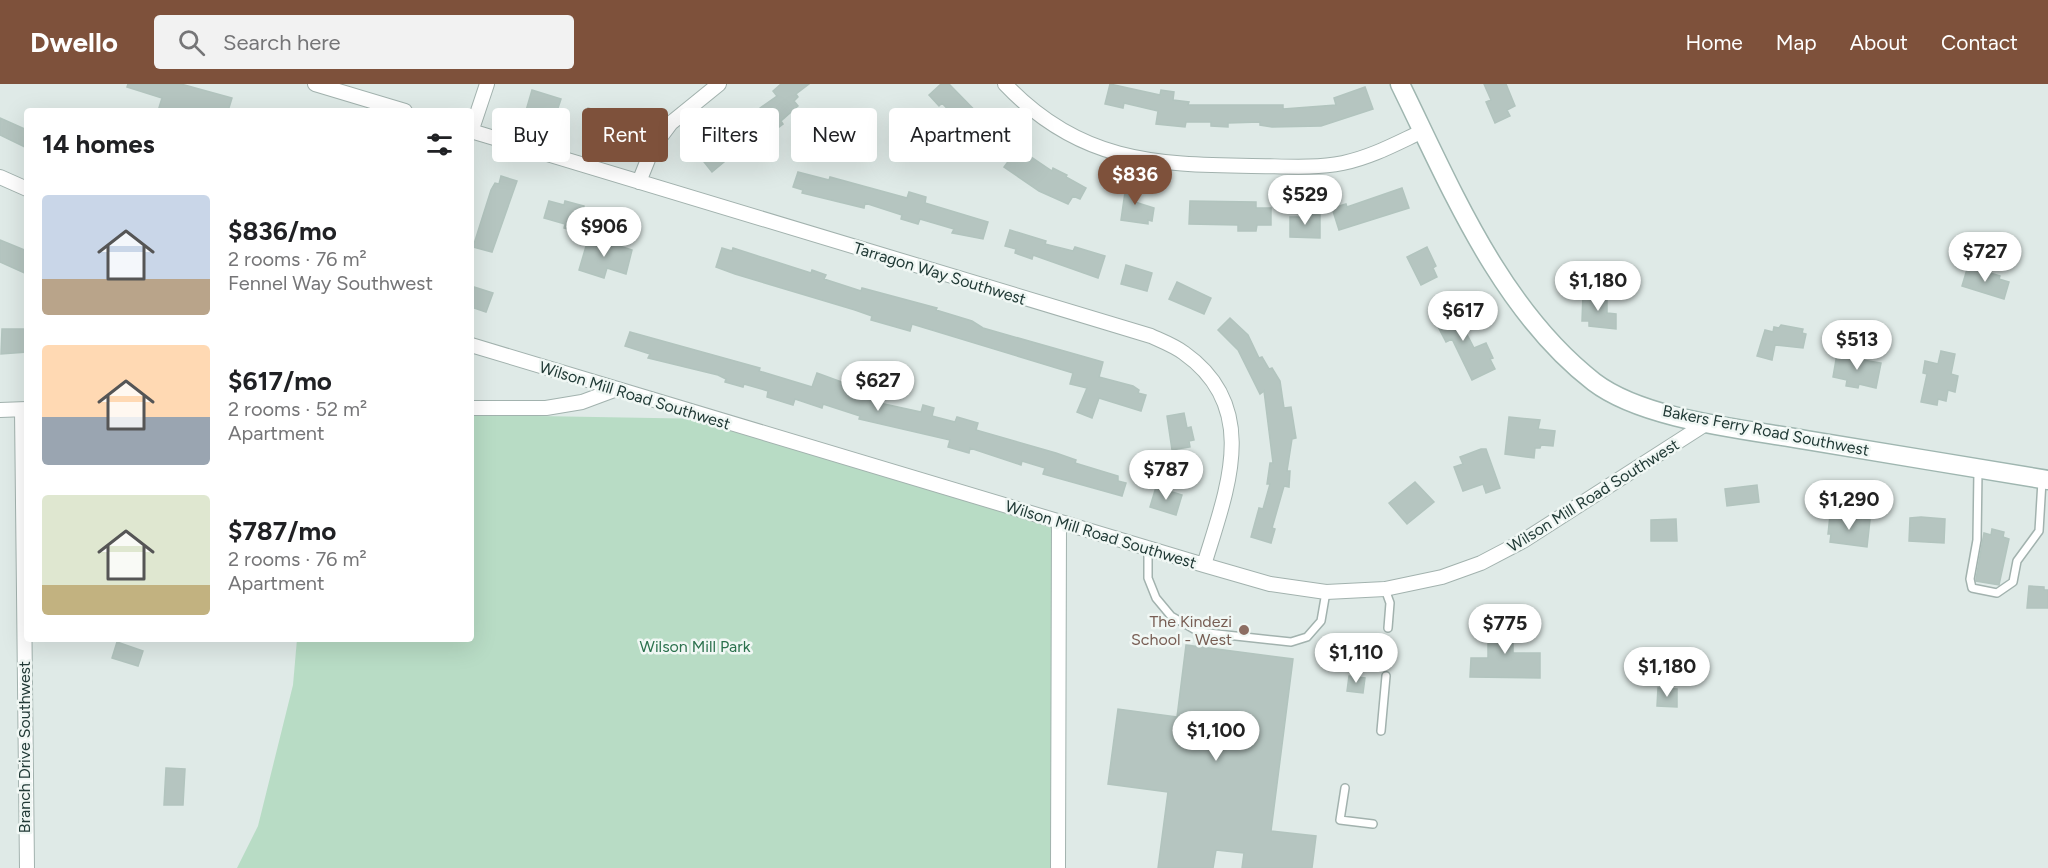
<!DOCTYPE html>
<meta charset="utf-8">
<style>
body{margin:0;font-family:Figtree,sans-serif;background:#f2f2f2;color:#202124;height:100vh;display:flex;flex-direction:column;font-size:22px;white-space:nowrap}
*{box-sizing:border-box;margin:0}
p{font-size:20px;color:#757577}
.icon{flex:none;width:33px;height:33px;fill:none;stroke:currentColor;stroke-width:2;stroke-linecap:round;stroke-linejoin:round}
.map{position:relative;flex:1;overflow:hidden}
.panel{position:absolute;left:24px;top:24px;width:450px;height:534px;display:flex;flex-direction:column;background:#fff;border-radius:6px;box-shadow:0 6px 24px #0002}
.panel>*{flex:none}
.banner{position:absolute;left:492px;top:24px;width:570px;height:54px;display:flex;gap:12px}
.price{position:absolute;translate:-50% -51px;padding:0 14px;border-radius:21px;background:#fff;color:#222;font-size:20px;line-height:39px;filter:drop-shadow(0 2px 3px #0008)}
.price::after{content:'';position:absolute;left:50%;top:36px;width:18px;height:14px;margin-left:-9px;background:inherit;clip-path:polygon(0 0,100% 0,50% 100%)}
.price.on{background:#7e513b;color:#fff}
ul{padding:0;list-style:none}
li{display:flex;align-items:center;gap:18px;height:150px;padding:0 18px}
li span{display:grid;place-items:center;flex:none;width:168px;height:120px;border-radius:6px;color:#555}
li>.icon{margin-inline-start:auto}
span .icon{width:72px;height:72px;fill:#fffc;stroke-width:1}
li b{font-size:26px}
h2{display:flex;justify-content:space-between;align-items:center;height:72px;padding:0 18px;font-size:26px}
.chip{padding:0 21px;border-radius:6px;background:#fff;box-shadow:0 6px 24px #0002;font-size:21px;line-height:54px}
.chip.on{background:#7e513b;color:#fff}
header{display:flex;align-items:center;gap:36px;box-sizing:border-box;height:84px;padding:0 30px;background:#7e513b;color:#fff}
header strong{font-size:28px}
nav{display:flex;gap:33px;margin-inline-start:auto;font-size:21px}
.search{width:420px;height:54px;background:#f2f2f2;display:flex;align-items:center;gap:15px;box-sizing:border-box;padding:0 21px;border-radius:6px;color:#757577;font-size:22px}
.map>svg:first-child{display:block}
.green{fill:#b8dcc5}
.building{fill:#b5c5c0;stroke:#b2c4be;stroke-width:1.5}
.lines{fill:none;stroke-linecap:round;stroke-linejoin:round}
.lane-casing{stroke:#a2b2ae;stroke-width:10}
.street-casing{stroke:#a2b2ae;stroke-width:16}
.secondary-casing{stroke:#9fb6b0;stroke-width:21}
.lane{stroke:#fff;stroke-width:7}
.street{stroke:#fff;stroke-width:14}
.secondary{stroke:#fff;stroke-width:18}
.education-dot{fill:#8d6e63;stroke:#f0f7f4;stroke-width:2}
.labels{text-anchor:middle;stroke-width:5;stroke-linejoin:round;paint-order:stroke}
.street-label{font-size:16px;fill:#213a36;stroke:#f0f7f4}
.education-label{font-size:16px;fill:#785e54;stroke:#f0f7f4;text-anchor:end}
.park-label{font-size:16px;fill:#2b714d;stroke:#f0f7f4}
</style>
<header>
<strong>Dwello</strong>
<div class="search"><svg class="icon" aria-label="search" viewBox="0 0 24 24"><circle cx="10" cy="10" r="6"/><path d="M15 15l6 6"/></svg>Search here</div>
<nav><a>Home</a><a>Map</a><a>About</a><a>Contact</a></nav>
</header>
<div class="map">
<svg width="2048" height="784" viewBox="0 0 2048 784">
<rect width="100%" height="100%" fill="#dfeae7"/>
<path class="green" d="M471,331l241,4 354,103 -9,346h-820l21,-42 35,-141 4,-46h174z"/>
<path class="building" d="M128,0h53l51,14 -4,13h-70l4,-13 -35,-11z
M781,0h28l-13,10 2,3 -4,4 4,5 -17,15 2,3 -24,18 -12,-16 15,-12 -2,-6 17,-12 -4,-5z
M941,0h8l49,50 -16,17 -22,-20 4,-4 -22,-24 -3,3 -10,-11z
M1110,0l50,11 1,-5 13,2 -1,8 16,2 -1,3h95v4l53,-4 -2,-7 31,-11 8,22 -52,17 -49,1 -12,-2v-3l-32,1v4l-17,-1v-4h-25l-1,5 -29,-3 2,-13 -34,-8 -1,5 -18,-4z
M1484,0h22l9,22 -8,4 3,6 -15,7 -9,-21 5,-2z
M532,6l29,9 -8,24 -28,-9z
M588,24l33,10 -4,16 -34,-10z
M0,34l27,12v18l-27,-13z
M716,53l11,13 -8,7 5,5 -12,10 -15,-19z
M1018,64l34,23 1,-3 14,7 -1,2 20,11 -6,11 -7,-3 -5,8 -29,-13 -35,-24z
M798,88l31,8 1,-3 77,21 2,-6 17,5 -1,6 63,19 -5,17 -31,-6 2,-4 -34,-10 -2,5 -17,-5 1,-4 -37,-12 -1,5 -62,-15 1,-3 -10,-3z
M501,92l16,5 -25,71 -19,-5 18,-57 4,-7 4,1z
M1127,94l10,1 -2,23 19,6 -2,13 -4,-1v4l-27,-4z
M1402,104l7,20 -70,22 -7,-22 14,-4 1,3z
M549,117l15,4 1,-4 19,5 -7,26 -13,-4 1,-4 -21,-6z
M1190,117l66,1v6h15v17h-14l-1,6h-18v-6l-49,-1z
M1301,130l19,1v23l-30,-1v-20h11z
M1010,146l36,11 -1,3 28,7 2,-4 30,9 -7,22 -65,-23 -1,4 -17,-6 1,-4 -11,-3z
M589,152l43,14 -6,24 -19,-6 -3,10 -25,-8z
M0,156l27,11v23l-27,-12z
M1427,163l9,19 -3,2 4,9 -16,8 -14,-28z
M722,164l10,3 1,-3 78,25 1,-3 14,5 -2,4 37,12 1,-3 75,20 -1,2 36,11 11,7 120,34 -4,15 34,9 6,4 -1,3 8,2 -5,16 -42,-13 -7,20 -15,-6 10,-24 -17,-4 3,-11 -161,-49 -2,7 -39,-11 1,-4 -17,-6 -120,-36 -19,-7z
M1126,181l26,8 -5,18 -26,-7z
M1968,182l32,10 -1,3 10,3 -5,17 -42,-13z
M1177,198l34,16 -7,16 -35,-15z
M471,202l22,7 -7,19 -15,-5z
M1583,210l24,1v18l9,1v15l-27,-3v-5h-7z
M1453,218l10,18 -3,1 14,27 12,-5 7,15 -3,1 5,10 -23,11 -20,-41 -6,3 -15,-29z
M1230,234l18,17 11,23 3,-1 7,12 3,-1 8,13 4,27 7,-1 5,31 -4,1 -5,32h3l-1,16 -5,-1 -12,42 3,1 -4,14 -20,-6 8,-29 4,1 7,-25h-3l3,-21h3l-9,-72 -4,3 -22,-44 -20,-20z
M1781,241l22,4 -1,4 4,1 -3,14 -28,-3 -3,15 -15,-4 8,-26 8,2 1,-5 5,1z
M2,245h25v23l-26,2z
M630,248l130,36 -1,3 53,16 5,-14 60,22 -2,7 46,10 2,-7 11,3 -2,8 23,6 2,-5 21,6 -2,7 80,23 20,7 -1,3 43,13v5l8,2 -4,13 -79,-22 2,-6 -23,-7 -1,4 -51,-17 -1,5 -21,-6 2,-7 -91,-21 1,-3 -37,-12 -1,4 -27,-9 -2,6 -26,-8 1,-6 -24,-7 -1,3 -18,-5 1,-3 -8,-4 -70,-17 2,-4 -25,-8z
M1941,267l14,3 -4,20 7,2 -3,16 -7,-2 -2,11 -8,-2 -1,6 -16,-3 6,-28 -4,-1 2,-12 13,3z
M1852,269l12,2 -1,5 18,3 -5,25 -17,-4 -1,4 -12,-2 1,-6 -14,-3 4,-23 14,3z
M1184,329l3,15 4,-1 3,13 -5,1 1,6 -18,3 -5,-34z
M1509,333l31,3 -2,9 17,2 -2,15 -12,-1 -1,3h-5l-1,10 -29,-4z
M1481,365h5l14,39 -14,5 -3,-9 -20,7 -9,-24 9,-3 -3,-7z
M1415,398l19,20 -27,22 -18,-21z
M1757,401l2,17 -32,4 -2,-17z
M1156,403l26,8 -6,20 -26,-8z
M1830,431l40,5 -3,27 -37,-5 1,-8h-3z
M1921,433l24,2 -1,24 -35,-2 1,-23z
M1676,435l1,22h-26v-21z
M1992,445l12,3 -1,5 6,2 -10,46 -23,-4v-2l8,-46 7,2z
M2029,502l15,1v3h4v18h-21z
M1488,533h25v36h27v25l-70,-1 1,-19h17z
M117,558l26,9 -5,15 -26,-8z
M1186,561l107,14 -22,172 45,5 -4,32h-70l2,-15 -28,-3 -3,18h-55l10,-76 -60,-8 10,-75 59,8z
M1349,592l16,2 -2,15 -16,-2z
M1658,604l19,1v18l-20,-1z
M166,684l19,1 -2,36h-19z"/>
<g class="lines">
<g class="lane-casing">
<path id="lane" d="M1978,387l-1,69 -7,39 2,9 25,5 16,-11 4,-21 22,-30 3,-50
M1148,464v30l8,20 15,18 28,16 92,10 16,-5 14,-16 5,-29
M1385,505l5,14 -2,25
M1381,647l5,-55
M1345,704l-5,32 33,4"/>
</g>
<g class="street-casing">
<path id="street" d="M315,0l90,27
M1005,0c73,77 148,81 247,82 30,0 61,3 91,-3 29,-6 54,-20 80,-32
M471,47l680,205c11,5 24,10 33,17 78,55 42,139 20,212
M471,48l16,-48
M0,93l27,12
M639,98l14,-35 18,-24 48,-39
M471,261l733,220 66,19 56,8 59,-3 57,-12 39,-14 42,-22 184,-118
M471,324h75l36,-6 35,-13
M0,326l27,-1
M22,326l5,458
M1058,784l1,-346"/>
</g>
<g class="secondary-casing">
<path id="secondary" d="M1400,0c51,104 100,225 194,298 50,38 150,47 212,58 81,13 161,27 242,40"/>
</g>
<use href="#lane" class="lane"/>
<use href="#street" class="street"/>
<use href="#secondary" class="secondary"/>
</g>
<circle class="education-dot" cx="1244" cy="546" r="6"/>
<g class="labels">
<g class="street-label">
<text transform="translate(940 189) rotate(17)" y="6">Tarragon Way Southwest</text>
<text transform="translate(635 311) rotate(17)" y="6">Wilson Mill Road Southwest</text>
<text transform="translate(1766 346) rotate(11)" y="6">Bakers Ferry Road Southwest</text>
<text transform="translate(1593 411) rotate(-32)" y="6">Wilson Mill Road Southwest</text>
<text transform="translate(1101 450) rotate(17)" y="6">Wilson Mill Road Southwest</text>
<text transform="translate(24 663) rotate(-90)" y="6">Branch Drive Southwest</text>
</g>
<g class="education-label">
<text x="1232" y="543">The Kindezi<tspan x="1232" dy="18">School - West</tspan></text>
</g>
<g class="park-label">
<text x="695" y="568">Wilson Mill Park</text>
</g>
</g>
</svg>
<b class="price on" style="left:1135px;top:122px">$836</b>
<b class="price" style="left:1305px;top:142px">$529</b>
<b class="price" style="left:604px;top:174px">$906</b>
<b class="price" style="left:1985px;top:199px">$727</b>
<b class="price" style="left:1598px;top:228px">$1,180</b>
<b class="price" style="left:1463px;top:258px">$617</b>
<b class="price" style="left:1857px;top:287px">$513</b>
<b class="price" style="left:878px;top:328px">$627</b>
<b class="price" style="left:1166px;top:417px">$787</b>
<b class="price" style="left:1849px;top:447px">$1,290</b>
<b class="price" style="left:1505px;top:571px">$775</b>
<b class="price" style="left:1356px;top:600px">$1,110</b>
<b class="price" style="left:1667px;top:614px">$1,180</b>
<b class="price" style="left:1216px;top:678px">$1,100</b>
<div class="banner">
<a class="chip">Buy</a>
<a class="chip on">Rent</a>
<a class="chip">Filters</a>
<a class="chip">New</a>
<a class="chip">Apartment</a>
</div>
<section class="panel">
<h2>14 homes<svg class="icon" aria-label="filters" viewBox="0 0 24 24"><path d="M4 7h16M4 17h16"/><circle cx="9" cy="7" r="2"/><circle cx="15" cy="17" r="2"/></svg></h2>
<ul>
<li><span style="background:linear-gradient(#c9d6e8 70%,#b9a48a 0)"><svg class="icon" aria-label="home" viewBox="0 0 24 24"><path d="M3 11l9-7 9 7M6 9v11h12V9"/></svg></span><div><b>$836/mo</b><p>2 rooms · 76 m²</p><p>Fennel Way Southwest</p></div></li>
<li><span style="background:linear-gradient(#ffd9b3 60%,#9aa5b1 0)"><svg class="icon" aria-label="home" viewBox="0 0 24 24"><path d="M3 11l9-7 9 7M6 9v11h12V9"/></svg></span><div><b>$617/mo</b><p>2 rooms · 52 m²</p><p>Apartment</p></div></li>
<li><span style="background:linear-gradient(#dfe7d0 75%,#c2b280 0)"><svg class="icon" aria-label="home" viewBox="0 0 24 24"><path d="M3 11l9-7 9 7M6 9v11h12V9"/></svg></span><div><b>$787/mo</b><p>2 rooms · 76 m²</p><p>Apartment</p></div></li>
</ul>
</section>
</div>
